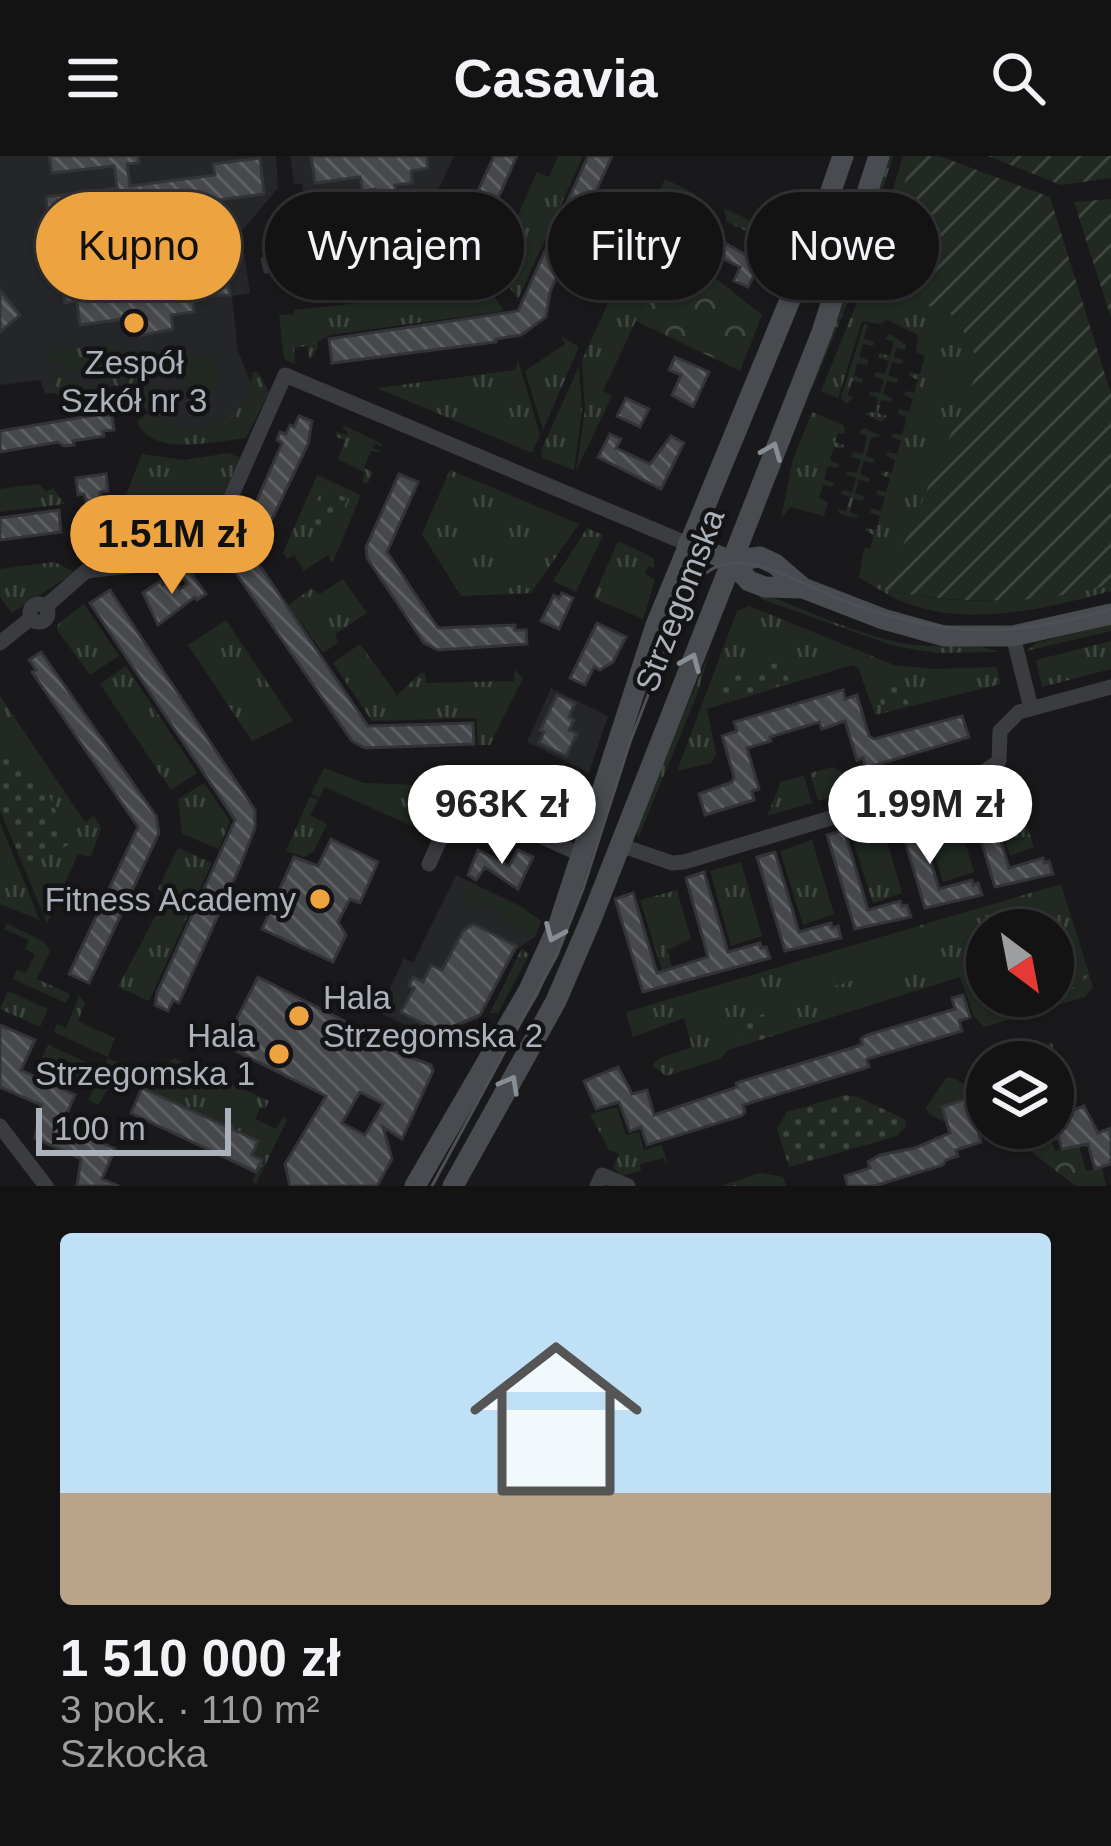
<!DOCTYPE html>
<html lang="pl">
<meta charset="utf-8">
<style>
body{margin:0;font-family:Helvetica,sans-serif;background:#202022;color:#f1f3f6;height:100vh;display:flex;flex-direction:column;font-size:45px;white-space:nowrap}
*{box-sizing:border-box;margin:0}
p{font-size:39px;color:#9d9ea0}
.icon{flex:none;width:66px;height:66px;fill:none;stroke:currentColor;stroke-width:2;stroke-linecap:round;stroke-linejoin:round}
.map{position:relative;height:1030px;overflow:hidden}
.side{display:flex;flex-direction:column;background:#131314;flex:1}
.side>*{flex:none}
.hud{position:absolute;left:36px;top:36px;width:1041px;height:108px;display:flex;gap:24px}
.needle{width:78px;rotate:148deg}
.controls{position:absolute;left:966px;top:753px;display:grid;gap:24px}
.controls a{display:grid;place-items:center;width:108px;height:108px;border-radius:50%;background:#131314;box-shadow:0 3px 9px #0004,0 0 0 3px #323234;font-size:60px}
.scale{position:absolute;left:36px;bottom:30px;width:195px;box-sizing:border-box;padding-left:12px;border:6px solid #acb2bb;border-top:0;font-size:33px;line-height:42px;white-space:nowrap;color:#acb2bb;-webkit-text-stroke:9px #141416;paint-order:stroke}
.price{position:absolute;translate:-50% -102px;padding:0 27px;border-radius:42px;background:#fff;color:#222;font-size:39px;line-height:78px;filter:drop-shadow(0 3px 6px #0008)}
.price::after{content:'';position:absolute;left:50%;top:72px;width:36px;height:27px;margin-left:-18px;background:inherit;clip-path:polygon(0 0,100% 0,50% 100%)}
.price.active{background:#eca340;color:#111}
ul{padding:0;list-style:none}
li{display:grid;align-content:center;gap:24px;height:636px;padding:0 60px}
li span{display:grid;place-items:center;height:372px;border-radius:12px;color:#555}
li>.icon{margin-inline-start:auto}
span .icon{width:216px;height:216px;fill:#fffc;stroke-width:1}
li b{font-size:51px}
.pill{padding:0 42px;border-radius:54px;background:#131314;box-shadow:0 3px 9px #0004,0 0 0 3px #323234;font-size:42px;line-height:108px}
.pill.active{background:#eca340;color:#111}
header{display:flex;justify-content:space-between;align-items:center;height:156px;padding:0 60px;background:#131314;font-size:54px;font-weight:800}
.map>svg:first-child{display:block}
.built{fill:#252628}
.grass{fill:url(#grass-tufts);fill-rule:evenodd}
.forest{fill:url(#forest-crowns)}
.park{fill:url(#park-dots)}
.garden{fill:url(#garden-furrows)}
.pitch{fill:#212922}
.building{fill:url(#building-back-hatch);stroke:#333437;stroke-width:3;fill-rule:evenodd}
.lines{fill:none;stroke-linecap:round;stroke-linejoin:round}
.street{stroke:#3a3c40;stroke-width:15}
.secondary{stroke:#484b50;stroke-width:21}
.tram{stroke:#4d5055;stroke-width:3}
.oneway{stroke:#898e96}
.poi-dot{fill:#eca340;stroke:#141416;stroke-width:4.5}
.labels{text-anchor:middle;stroke-width:9;stroke-linejoin:round;paint-order:stroke}
.poi-label{font-size:33px;fill:#acb2bb;stroke:#141416;text-anchor:end}
.street-label{font-size:33px;fill:#acb2bb;stroke:#141416}
</style>
<header><svg class="icon" aria-label="menu" viewBox="0 0 24 24"><path d="M4 6h16M4 12h16M4 18h16"/></svg>Casavia<svg class="icon" aria-label="search" viewBox="0 0 24 24"><circle cx="10" cy="10" r="6"/><path d="M15 15l6 6"/></svg></header>
<div class="map">
<svg width="1111" height="1030" viewBox="0 0 1111 1030">
<defs>
<pattern id="grass-tufts" width="24" height="20" patternUnits="userSpaceOnUse" patternTransform="scale(3)"><rect width="24" height="20" fill="#212922"/><path d="M3 7l-1-3M5 7V3M7 7l1-3M15 17l-1-3M17 17v-4M19 17l1-3" fill="none" stroke="#3f4640"/></pattern>
<pattern id="forest-crowns" width="20" height="18" patternUnits="userSpaceOnUse" patternTransform="scale(3)"><rect width="20" height="18" fill="#212922"/><path d="M2 6a3 3 0 1 1 6 0M12 15a3 3 0 1 1 6 0" fill="none" stroke="#3f4640"/></pattern>
<pattern id="park-dots" width="8" height="8" patternUnits="userSpaceOnUse" patternTransform="scale(3)"><rect width="8" height="8" fill="#212922"/><path d="M2 2h.1M6 6h.1" fill="none" stroke="#3f4640" stroke-width="1.8" stroke-linecap="round"/></pattern>
<pattern id="garden-furrows" width="10" height="10" patternUnits="userSpaceOnUse" patternTransform="scale(3)"><rect width="10" height="10" fill="#212922"/><path d="M-1 1l2-2M0 10L10 0M9 11l2-2" fill="none" stroke="#3f4640"/></pattern>
<pattern id="building-back-hatch" width="6" height="6" patternUnits="userSpaceOnUse" patternTransform="scale(3)"><rect width="6" height="6" fill="#46484b"/><path d="M-1 5l2 2M0 0l6 6M5-1l2 2" fill="none" stroke="#5e6063"/></pattern>
</defs>
<rect width="100%" height="100%" fill="#19191b"/>
<path class="built" d="M0,0h276l2,32 -37,44 9,61 -18,3 6,55 21,52 -17,19 -64,14 -24,-15 -9,-12 -10,-25 -90,10 -5,-14 -40,5z
M290,0h164l-21,45 -78,10 -13,-10 -37,4 -3,-21h-8z
M551,532l57,28 -19,57 -62,-31z
M456,719l64,31 21,15 -6,16 -18,12 -39,70 -50,18 -49,-25 25,-54 9,5z"/>
<path class="grass" d="M558,0h25l-65,143 -23,-31 42,-96 12,5z
M887,0h6l-43,141 -38,92 -2,-4z
M903,0h11l-44,126 87,35 23,49 -95,224c73,16 153,14 226,-6v7c-62,17 -139,36 -202,13 -17,-5 -33,-18 -50,-26l5,-30 6,1 4,-14 -9,-4 1,-3 10,2 4,-14 -10,-3 1,-5 10,3 4,-14 -9,-3 1,-4 9,2 4,-14 -9,-3 1,-4 10,2 3,-13 -9,-4 1,-4 10,2 4,-13 -10,-4 2,-4 9,2 5,-18 -9,-3 1,-5 10,3 4,-13 -9,-4 1,-4 9,2 4,-13 -9,-4 1,-4 10,2 5,-18 -9,-4 2,-17 -31,-15 -8,4 -17,-3 -24,77 -17,-7 45,-111z
M665,23l30,15 -92,197 9,5 -36,75 9,-61 -3,-50z
M724,52l62,30 -5,10 -54,-26z
M489,133l15,22 -174,24 -13,7 1,5 -8,13 -3,-14 -13,2 1,16 -11,-5 -5,-44 15,-1v-4z
M864,168h4l-4,15 10,3 -1,4 -10,-2 -4,13 9,3 -1,5 -10,-2 -3,13 9,3 -1,4 -10,-2 -4,14 6,2 -8,7 -5,-6z
M890,178l16,11 -1,5 -9,-2 -2,9 9,3 -1,4 -10,-2 -4,13 10,4 -1,4 -10,-2 -4,13 9,4 -1,4 -10,-2 -3,13 9,3 -6,6 -17,-9 11,-1 3,-14 -9,-3 1,-4 10,2 4,-13 -10,-3 1,-5 10,2 4,-13 -10,-3 1,-5 10,3 4,-14 -9,-3z
M561,180l18,11 -36,83 -18,-59 40,-27z
M112,188l6,42 -30,-11 10,-29z
M91,191l-8,25 -35,-12 -1,-9z
M518,204l22,75 -8,18 -155,-65 138,-18z
M130,205h5l2,19h9l7,22 -16,10 -9,-27z
M579,210l3,44 -8,60 -32,-12 -1,-7z
M53,215v1l46,18 -40,6 -6,-4z
M253,216h5l11,20 -23,46c-30,3 -96,20 -109,-17l11,-8 14,12 3,-4 -12,-12 3,-2c36,46 92,17 97,-35z
M812,256l31,13 2,4 -1,5 -6,-1 -3,9 9,3 -1,4 -9,-2 -4,13 9,4 -1,4 -10,-2 -4,13 10,4 -2,4 -9,-2 -4,13 9,4 -4,14 -34,-9 -9,12 12,-60z
M345,270l37,18 1,3 -9,-3 -1,4 9,4 -11,-1 -7,17 9,4 -5,11 -6,-1 3,-9 -27,-14 7,-18 -10,-5 2,-4 10,3 1,-3 -6,-4z
M864,272l17,8 -10,2 -5,18 9,3 -1,4 -10,-2 -4,13 10,4 -1,4 -10,-2 -4,13 9,3 -1,5 -10,-2 -3,13 9,4 -5,2 -14,-4 -3,-5 9,2 4,-14 -9,-3 1,-4 10,2 4,-14 -10,-3 1,-4 10,2 4,-13 -10,-3 2,-5 10,2 4,-18 -9,-3z
M229,297l11,5 -38,84 -78,5 -7,-10 -9,3 34,-86 42,6z
M450,314l129,54 -48,69 -70,3 -39,-62z
M317,319l44,20 -28,67 -5,-7 -24,16 -10,-16 -7,4 -4,-6z
M39,328l7,8 7,-4 11,16 -64,8v-23z
M587,372l16,7 -27,57 -23,-11z
M618,385l36,17v10l-5,-2 -5,7 11,7 -12,39 -50,-21z
M54,406l21,10 -63,41 -12,-16v-28z
M343,423l24,34 -32,21 3,9 -15,10 -35,-48 23,-16 9,5z
M758,435c49,20 98,43 149,53 29,5 66,-3 92,8l-63,1 -42,-7 -133,-47z
M84,448l35,52 -29,19 -33,-45 1,-6z
M749,450l145,59 40,4 62,-2 5,17 -126,31 -17,-48 -6,-2 -145,44 9,45 -5,9 -34,8 60,-160z
M226,464l67,101 -41,20 -64,-96z
M1111,468v7l-85,20 10,-8z
M1111,485v28l-69,18 -6,-27z
M360,488l37,51 24,-22h4l1,10 88,-2 1,-11 8,8 -33,67h-12l-2,-27 -104,3 -39,-58z
M710,495l-13,44 -59,143 -2,-10z
M126,510l71,107 -26,17 -71,-106z
M0,540l85,126 9,-6 7,12 -10,29 -13,-3 -31,69 -23,-55 45,-25c-15,-32 -28,-88 -69,-90z
M833,611l31,21 -46,13 -8,-28z
M324,612l40,15 80,3 -21,45 -98,-44 -6,11 -8,-4z
M804,620l8,27 -45,13 14,-34z
M999,621l16,14 19,56 -24,9 -24,-72z
M204,627l26,38 -11,28 -37,-15 -4,-35z
M310,640l8,4 -8,15 17,9 -13,27 -10,6 -18,-6z
M952,642l22,74 -31,10 -23,-75z
M881,664l21,73 -29,10 -24,-75z
M0,667l40,97 -40,-16z
M812,684l22,74 -31,11 -23,-74z
M178,692l34,15 -63,138 -31,-14 49,-93 -9,-5z
M741,706l21,74 -31,10 -21,-75z
M1061,728l32,103 -8,10 -101,30 -10,-11 -14,-39 -232,73 -8,9 -54,17 -14,-11 8,-7 32,-11 -8,-29 -51,19 -7,-25zM987,774h66v66h-66z
M467,729l53,21 21,15 -6,16 -35,-16v-9l-17,-9 -7,6 -9,-7z
M677,734l14,49 -24,11 5,17 -10,3 -22,-70z
M7,768l36,17 7,10 -13,28 33,15 -4,9 -53,-24 4,-9 9,3 9,-19 -10,-5 4,-9 -25,-11z
M522,792l7,7 -31,58h-8z
M8,835l40,18 -8,18 -40,-18z
M79,840l6,7 -7,18 36,17 -6,20 15,7 -25,40 -10,-5 20,-43 -54,-25 3,-8 9,4z
M1052,887l7,24 -6,8v-13h-59z
M48,889l40,18 -8,18 -41,-18z
M174,902l95,43 -4,8 -5,-1 -5,11 21,10 8,-13 3,4 -31,64 -4,-3 11,-22 -9,-5 5,-14 -119,-54z
M946,922h7l22,12 -3,6 -30,10 3,16 -16,-8 -3,-6z
M617,951l9,28 13,-3 5,18 18,-5 6,21 -4,-8 -24,6 1,7 -20,5 -8,-9 6,-13 -10,-4 -19,-36z
M760,1017l23,4 3,9h-65z"/>
<path class="forest" d="M679,73l12,7 -2,21 73,58 -22,56 -104,-50z
M1032,972h14l9,23 24,-6 7,26 16,-3 4,18h-30l-55,-42z"/>
<path class="park" d="M323,331l25,12 -14,32 -26,-10z
M782,505l7,20 -63,20 -6,-20z
M901,524l8,26 -25,6 -8,-25z
M0,597c41,2 54,59 70,91l-46,24 -24,-58z
M1053,790l35,23 -1,8 -29,24 -17,-5h12z
M764,858l7,22 -28,9 -6,-23z
M845,939l13,2 48,23v6l-9,10 -108,31 -12,-39 10,-16z"/>
<path class="garden" d="M914,0h25l111,41 61,197v190c-73,22 -152,20 -227,6l96,-224 -23,-49 -87,-35z
M988,0h123v22l-50,7z
M1111,43v119l-37,-116z"/>
<path class="pitch" d="M180 219a20 20 0 1 1 40 0a20 20 0 1 1-40 0Z
M895,781l9,28 -69,21 -8,-28z"/>
<path class="building" d="M49,0h89l1,7 -12,1 3,22 85,-11 -2,-11 47,-6 4,36 -46,6 12,95 -38,1 2,16 -23,3 2,14 -24,5 -14,2 -4,-18 -51,7 -3,-24 -12,2 -2,-13 66,-8 -3,-22 -71,9 -3,-24 71,-8 -3,-25 -71,9 -3,-24 71,-9 -3,-22 -62,7zM205,45v26l-69,8 -3,-24zM211,94l2,21 -71,10 -2,-23z
M311,0h116l1,12 -17,3 1,12 -17,2 1,9 -20,3 -1,-8 -12,2 -3,-14 -45,6z
M494,0h23l-39,87 -13,10 -143,17 -30,8 -1,-4 -15,2 -1,-4h-10l-3,-13 11,-5 186,-22z
M588,0h24l-62,136 -4,25 -25,18 -25,4v3l-164,21 -3,-24 189,-28z
M704,55l9,5 -7,16 40,23 4,-9 15,7 -17,34 -14,-6 6,-14 -31,-15 -5,9 -10,-5 7,-15 -24,-13 4,-8 15,7z
M0,134l20,25 -20,17z
M675,201l34,15 -16,35 -21,-12 9,-20 -12,-5z
M626,242l23,11 -9,18 -23,-11z
M101,258l11,2 2,14 -11,1 1,5 -31,5 1,4 -10,1 -6,-4 -58,10v-21z
M299,260l13,5 -4,23 -54,113 114,169 105,-3 1,21 -109,4 -13,-7 -117,-169v-22l47,-107 -5,-3 3,-8 6,2 4,-9 4,2z
M610,278l11,5 -5,9 34,16 21,-28 13,7 -23,46 -63,-32z
M106,318l2,17 -8,1 4,27 -12,2 -8,-27 -6,1 -2,-17z
M399,318l19,8 -31,70 51,76 77,-3v5h11l1,14 -89,6 -14,-7 -57,-85 -1,-11z
M59,354l2,22 -61,8v-22z
M190,416l16,22 -9,6 -2,-3 -37,28 -15,-32 17,-12 3,4 10,-6 7,10 7,-5 -6,-10z
M110,434l145,220v18l-14,36 -62,139 -6,-3 -5,11 -13,-6 2,-12 78,-173 -145,-217z
M562,437l11,5 -14,31 -18,-8 13,-26 5,3z
M597,467l29,14 -13,25 -13,8 -6,-3 -9,18 -15,-7z
M41,496l115,164 3,17 -70,150 -20,-9 69,-147 -106,-155 4,-2 -7,-10z
M843,534l2,9 12,-4 12,41 5,3 88,-23 7,21 -103,31 -3,-10 -6,2 -12,-39 -23,8 -3,-7 -49,15 1,4 -24,7 12,41 -7,2 2,9 -49,15 -6,-21 33,-12 2,-5 -12,-41 15,-5 -3,-9z
M557,539l18,8 -6,14 5,3 -5,10 8,4 -11,22 -27,-13 5,-11 -4,-2z
M985,632l24,80 34,-10 1,5 5,-2 4,13 -58,13 -28,-94z
M915,653l24,80 33,-9 1,5 5,-2 4,12 -57,13 -28,-94z
M844,674l24,80 32,-9 2,5 5,-1 4,12 -56,12 -28,-94z
M331,683l47,23 -18,41 -10,-4 -12,23 8,13 -13,27 -71,-33 32,-72 24,9z
M478,694l31,16 9,-16 15,7 -15,32 -33,-22 -9,13 -8,-5z
M775,696l24,80 32,-9 1,5 6,-2 3,12 -56,13 -28,-94z
M704,716l24,80 32,-9 1,5 5,-1 4,11 -127,34 -28,-93 18,-6 24,80 51,-16 -22,-79z
M473,768l43,22 -36,69 -41,17 -38,-20 13,-24 -5,-2 4,-9 10,5 8,-17 11,5 21,-39z
M258,821l96,49 2,11 75,28 2,6 -31,68 -19,-12 9,32 -15,27h-87l-5,-22 41,-68 -96,-48 3,-6 -6,-4zM360,936l23,12 -18,31 -23,-12z
M963,839l7,22 -11,4 3,10 -95,28 2,8 -126,38 2,7 -4,4 -94,29 -6,-18 -11,4 -11,-29 -23,7 -12,-28 34,-14 14,27 15,-4 7,25 83,-28 -1,-4 119,-36 7,-3 -1,-5 6,-4 88,-26 -3,-11z
M0,869l35,15 -14,30 54,25 -13,30 53,24 -13,30 17,7h-42l4,-27 -46,-21 6,-33 -41,-18z
M142,932l116,53 -6,14 10,5 -6,12 -125,-59z
M969,942l12,44 -25,8 2,6 -12,4 -3,5 -69,21h-26l-3,-10 25,-8 -2,-6 12,-7 35,-7 35,-15 -8,-26z
M1084,950l14,27 13,-5v36l-16,5 -7,-25 -26,5 -3,-11 -4,1 -2,-21z"/>
<g class="lines">
<path class="street" d="M30 457a9 9 0 1 1 18 0a9 9 0 1 1-18 0Z
M45,451l41,-36 118,-13 81,-183 403,169
M1013,480l18,72
M0,487l31,-25
M620,689l52,18 12,-1 300,-90 15,-11 1,-30 19,-19 92,-25
M429,708l24,-53 14,-8 115,52
M0,970l46,60
M597,1030l5,-11 26,11"/>
<path class="secondary" d="M688,388l43,17 18,20 16,6 38,1
M731,405l29,-4 15,7 28,24 80,31 61,17h69l98,-22
M415,1030l114,-196 30,-66 97,-299 155,-376 32,-93
M453,1030l103,-185 36,-84 230,-585 57,-176"/>
<path class="tram" d="M432,1030l125,-231 26,-66 47,-147 57,-148c12,-19 29,-32 52,-31 31,1 67,22 95,34 100,39 174,44 277,12"/>
</g>
<defs><path id="oneway-chevron" d="M-2-3.5L2.5 0L-2 3.5" fill="none" stroke-width="1.6" stroke-linecap="round" stroke-linejoin="round" transform="scale(3)"/></defs>
<g class="oneway">
<use href="#oneway-chevron" transform="translate(772 295) rotate(-68)"/>
<use href="#oneway-chevron" transform="translate(691 506) rotate(-67)"/>
<use href="#oneway-chevron" transform="translate(554 777) rotate(113)"/>
<use href="#oneway-chevron" transform="translate(510 928) rotate(-61)"/>
</g>
<g class="poi-dot">
<circle cx="134" cy="167" r="12"/>
<circle cx="320" cy="743" r="12"/>
<circle cx="299" cy="860" r="12"/>
<circle cx="279" cy="898" r="12"/>
</g>
<g class="labels">
<g class="poi-label">
<text x="134" y="218" text-anchor="middle">Zespół<tspan x="134" dy="38">Szkół nr 3</tspan></text>
<text x="296" y="755">Fitness Academy</text>
<text x="323" y="853" text-anchor="start">Hala<tspan x="323" dy="38">Strzegomska 2</tspan></text>
<text x="255" y="891">Hala<tspan x="255" dy="38">Strzegomska 1</tspan></text>
</g>
<g class="street-label">
<text transform="translate(679 444) rotate(-69)" y="12">Strzegomska</text>
</g>
</g>
</svg>
<div class="controls">
<a><svg class="needle" viewBox="-14 -14 28 28"><path d="M0-13l5 13h-10z" fill="#e53935"/><path d="M0 13l5-13h-10z" fill="#9d9ea0"/></svg></a>
<a><svg class="icon" aria-label="layers" viewBox="0 0 24 24"><path d="M12 4l9 5-9 5-9-5zM3 14l9 5 9-5"/></svg></a>
</div>
<div class="scale">100 m</div>
<b class="price active" style="left:172px;top:441px">1.51M zł</b>
<b class="price" style="left:502px;top:711px">963K zł</b>
<b class="price" style="left:930px;top:711px">1.99M zł</b>
<div class="hud">
<a class="pill active">Kupno</a>
<a class="pill">Wynajem</a>
<a class="pill">Filtry</a>
<a class="pill">Nowe</a>
</div>
</div>
<section class="side">
<ul>
<li><span style="background:linear-gradient(#bfe0f5 70%,#b9a48a 0)"><svg class="icon" aria-label="home" viewBox="0 0 24 24"><path d="M3 11l9-7 9 7M6 9v11h12V9"/></svg></span><div><b>1 510 000 zł</b><p>3 pok. · 110 m²</p><p>Szkocka</p></div></li>
</ul>
</section>
